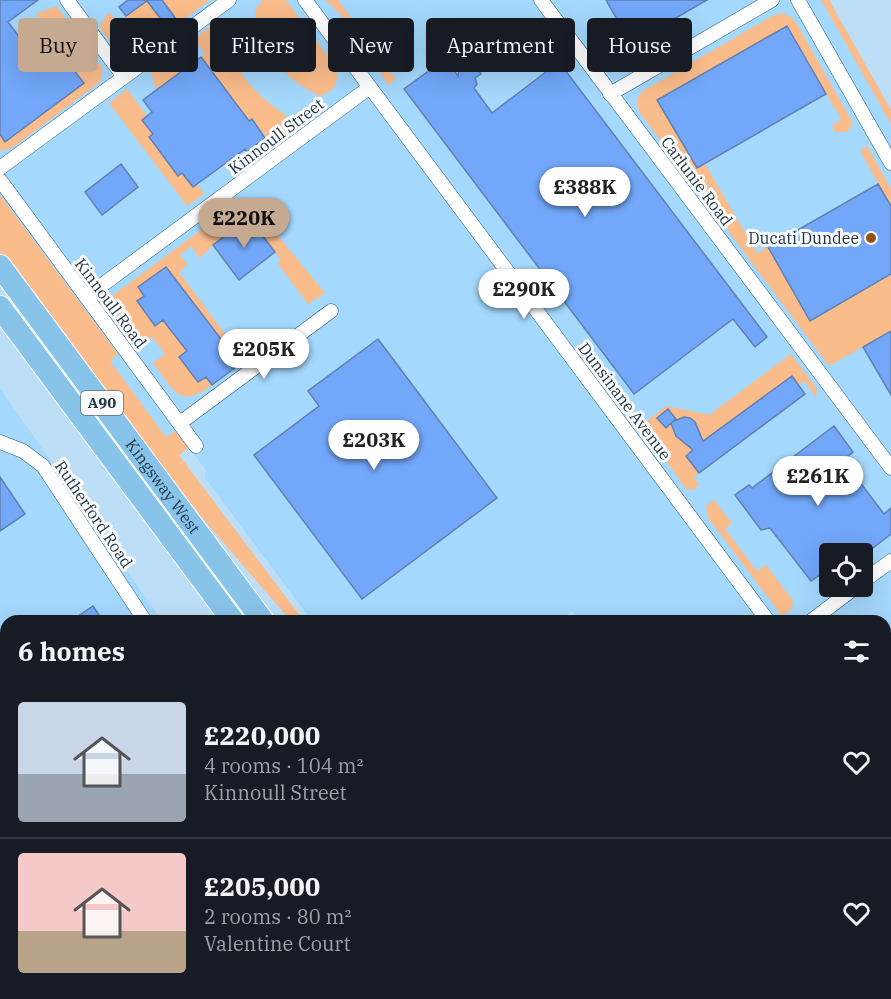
<!DOCTYPE html>
<meta charset="utf-8">
<style>
body{margin:0;font-family:"IBM Plex Serif",serif;background:#20242c;color:#f1f3f6;height:100vh;display:flex;flex-direction:column;font-size:22px;white-space:nowrap}
*{box-sizing:border-box;margin:0}
p{font-size:20px;color:#9ea1a6}
.icon{flex:none;width:33px;height:33px;fill:none;stroke:currentColor;stroke-width:2;stroke-linecap:round;stroke-linejoin:round}
.map{position:relative;flex:1;overflow:hidden}
.sheet{position:absolute;left:0px;top:615px;width:891px;height:384px;display:flex;flex-direction:column;background:#171b24;border-radius:18px 18px 0 0;box-shadow:0 6px 24px #0002}
.sheet>*{flex:none}
.guide{position:absolute;left:18px;top:18px;width:855px;height:54px;display:flex;gap:12px}
.tools{position:absolute;left:819px;top:543px;display:grid;gap:12px}
.tools a{display:grid;place-items:center;width:54px;height:54px;border-radius:6px;background:#171b24;box-shadow:0 6px 24px #0002;font-size:30px}
.price{position:absolute;translate:-50% -51px;padding:0 14px;border-radius:21px;background:#fff;color:#222;font-size:20px;line-height:39px;filter:drop-shadow(0 2px 3px #0008)}
.price::after{content:'';position:absolute;left:50%;top:36px;width:18px;height:14px;margin-left:-9px;background:inherit;clip-path:polygon(0 0,100% 0,50% 100%)}
.price.selected{background:#c5aa91;color:#111}
ul{padding:0;list-style:none}
li{display:flex;align-items:center;gap:18px;height:150px;padding:0 18px}
li+li{border-top:2px solid #363941}
li span{display:grid;place-items:center;flex:none;width:168px;height:120px;border-radius:6px;color:#555}
li>.icon{margin-inline-start:auto}
span .icon{width:72px;height:72px;fill:#fffc;stroke-width:1}
li b{font-size:26px}
h2{display:flex;justify-content:space-between;align-items:center;height:72px;padding:0 18px;font-size:26px}
.pill{padding:0 21px;border-radius:6px;background:#171b24;box-shadow:0 6px 24px #0002;font-size:21px;line-height:54px}
.pill.selected{background:#c5aa91;color:#111}
.map>svg:first-child{display:block}
.built{fill:#a4d8fc;fill-rule:evenodd}
.green{fill:#fbbc8b}
.building{fill:#72a7f9;stroke:#6180b1;stroke-width:1.5}
.lines{fill:none;stroke-linecap:round;stroke-linejoin:round}
.minor-casing{stroke:#225c7f;stroke-width:15}
.primary-casing{stroke:#fff;stroke-width:22}
.trunk-casing{stroke:#fff;stroke-width:24}
.minor{stroke:#fff;stroke-width:14}
.primary{stroke:#a6d2ef;stroke-width:21}
.trunk{stroke:#88c3ea;stroke-width:22}
.poi-dot{fill:#8f5115;stroke:#fafafa;stroke-width:2}
.labels{text-anchor:middle;stroke-width:6;stroke-linejoin:round;paint-order:stroke}
.shield{fill:#fafafa;stroke:#5f707b;stroke-width:1.5}
.shield-label{font-size:15px;font-weight:bold;fill:#1d3545}
.street-label{font-size:16px;fill:#1d3545;stroke:#fafafa}
.poi-label{font-size:16px;fill:#1d3545;stroke:#fafafa;text-anchor:end}
</style>
<div class="map">
<svg width="891" height="999" viewBox="0 0 891 999">
<rect width="100%" height="100%" fill="#bcdff7"/>
<path class="built" d="M0,0h829l62,110v754l-6,5v-248h-305l-8,-10 -13,10h-247l-107,-143 1,-8 -13,-17 -18,-22 -9,6 -57,-76 9,-7 -118,-159zM830,554h32v32h-32z
M0,388l162,233h-156v372h420l5,6h-431z"/>
<path class="green" d="M148,0h62l-31,23 -13,-17 -9,7 13,18c-35,24 -41,36 -71,-4l10,-15 9,11z
M263,0h23l51,69c1,16 -2,21 -17,27 -35,-15 -61,-47 -65,-86z
M325,0h13l36,49 5,-2 9,12 -1,9 9,11 -8,6c-18,-31 -35,-62 -63,-85z
M821,0h8l62,110v14z
M56,6l8,10 -14,18 -14,-20z
M783,13l11,6 59,104 -6,9h-12l-3,-6 9,-7 -54,-93 -129,74 39,68 8,-4 52,89 11,-6 42,73 81,-46v57l-62,35 -189,-253 -4,-11 5,-10 131,-76z
M211,26c21,0 19,29 28,43 12,21 31,35 50,49l2,10 -19,15 -20,-23 -3,1 -48,-64 4,-3 -11,-15z
M78,35l7,10 -15,20 -15,-21z
M174,55l14,11 -32,24 -5,-18z
M99,63l4,6 -3,13 -88,66 -12,3v-17l5,7 78,-58 -7,-11z
M127,89l20,27 6,18 -4,3 29,39 4,-3 11,14 4,-3 7,10 -17,12 -78,-103z
M867,146l24,43v17l-31,-55z
M0,195l118,159 -8,7 56,76 9,-6 13,17 -9,7 125,166h-13l-120,-139 -171,-230z
M246,197l79,96 -17,11 -31,-41 4,-3 -32,-42 -36,27 -13,13 -9,-12 -11,9 8,10 -9,7 60,81 9,-7 2,4 -10,8 2,4 -2,2 -59,-21 6,8 -8,6 19,25 8,-5 6,8c-34,25 -38,5 -59,-22l12,-9 -13,-17 -12,8 -29,-39 2,-11z
M791,354l26,35 -1,8 -12,-16 -6,4 -7,-8 -105,78 13,18 -5,4 5,8 -6,5 -8,-2 -44,-63 26,-19 42,9z
M714,500l18,23 -7,6 32,42 9,-6 28,37 -3,3 2,3 -11,8 -74,-98 -2,-12z
M885,800l6,8v96l-6,5v-40l5,-4 -5,-7z
M891,957v42h-99l4,-6h89v-33z"/>
<path class="building" d="M0,0h38l-30,22 28,37 6,-5 8,10 12,-9 22,28 -79,59 -5,-8z
M128,0h34l17,23 -9,8 -23,-30 -21,15 -7,-9z
M606,0h101l-76,44z
M787,26l39,68 -129,74 -40,-68z
M201,57l48,64 3,-2 13,19 -18,14 -2,-3 -52,38 -11,-14 -4,3 -29,-39 4,-3 -11,-14 10,-8 -9,-12z
M460,58l11,1 10,15 -6,4 2,6 -3,4 18,25 67,-51 208,275 -12,10 -22,-28 -99,75 -230,-305 41,-30 13,17z
M121,164l17,23 -36,28 -17,-23z
M878,184l13,22v68l-81,47 -42,-74z
M249,218l26,34 -36,28 -26,-35z
M166,267l74,97 -28,21 -6,-8 -8,5 -19,-25 8,-6 -18,-23 -6,-8 -8,6 -18,-25 7,-5 -6,-9z
M891,331v64l-28,-48z
M378,339l119,159 -135,101 -108,-144 65,-49 -11,-15z
M792,376l13,18 -106,79 -13,-17 7,-6 -17,-14 -5,-13 -5,5 -9,-10 11,-9 8,10 -4,3 12,-5 6,1 5,4 8,19z
M834,426l19,26 -10,8 41,54 7,-6v26l-26,20h-35v34l-10,-13 -9,6 -41,-53 -9,2 -26,-35 14,-10 3,3z
M0,477l25,37 -25,17z
M93,606l10,15h-32z"/>
<g class="lines">
<g class="minor-casing">
<path id="minor" d="M67,0l57,77
M305,0l463,621
M541,0l350,468
M798,0l93,163
M610,94l162,-94
M0,168l229,-168
M0,180l196,266
M86,297l284,-210
M180,423l151,-112
M0,442l23,9 20,15 102,155
M862,582l29,-21
M811,621l46,-35
M885,778l6,8
M0,895l6,10
M53,993l3,6"/>
</g>
<g class="primary-casing">
<path id="primary" d="M885,929l6,-3
M681,993l13,6
M640,999l19,-6
M772,999l2,-6"/>
</g>
<g class="trunk-casing">
<g id="trunk">
<path id="s1" d="M0,266l263,355"/>
<path d="M0,307l233,314"/>
<path d="M463,993l4,6"/>
<path d="M530,993l6,6"/>
<path d="M563,993l6,6"/>
</g>
</g>
<use href="#minor" class="minor"/>
<use href="#primary" class="primary"/>
<use href="#trunk" class="trunk"/>
</g>
<circle class="poi-dot" cx="871" cy="238" r="6"/>
<g class="labels">
<rect class="shield" x="81" y="391" width="42" height="24" rx="4.5"/>
<g class="shield-label">
<text x="102" y="408">A90</text>
</g>
<g class="street-label">
<text transform="translate(276 136) rotate(-37)" y="6">Kinnoull Street</text>
<text transform="translate(697 181) rotate(53)" y="6">Carlunie Road</text>
<text transform="translate(111 303) rotate(53)" y="6">Kinnoull Road</text>
<text transform="translate(625 401) rotate(53)" y="6">Dunsinane Avenue</text>
<text dy="6" stroke="none"><textPath href="#s1" startOffset="274">Kingsway West</textPath></text>
<text transform="translate(94 514) rotate(56)" y="6">Rutherford Road</text>
</g>
<g class="poi-label">
<text x="859" y="244">Ducati Dundee</text>
</g>
</g>
</svg>
<div class="tools">
<a><svg class="icon" aria-label="locate" viewBox="0 0 24 24"><circle cx="12" cy="12" r="6"/><path d="M12 2v4M12 18v4M2 12h4M18 12h4"/></svg></a>
</div>
<b class="price" style="left:585px;top:218px">£388K</b>
<b class="price selected" style="left:244px;top:249px">£220K</b>
<b class="price" style="left:524px;top:320px">£290K</b>
<b class="price" style="left:264px;top:380px">£205K</b>
<b class="price" style="left:374px;top:471px">£203K</b>
<b class="price" style="left:818px;top:507px">£261K</b>
<div class="guide">
<a class="pill selected">Buy</a>
<a class="pill">Rent</a>
<a class="pill">Filters</a>
<a class="pill">New</a>
<a class="pill">Apartment</a>
<a class="pill">House</a>
</div>
<section class="sheet">
<h2>6 homes<svg class="icon" aria-label="filters" viewBox="0 0 24 24"><path d="M4 7h16M4 17h16"/><circle cx="9" cy="7" r="2"/><circle cx="15" cy="17" r="2"/></svg></h2>
<ul>
<li><span style="background:linear-gradient(#c9d6e8 60%,#9aa5b1 0)"><svg class="icon" aria-label="home" viewBox="0 0 24 24"><path d="M3 11l9-7 9 7M6 9v11h12V9"/></svg></span><div><b>£220,000</b><p>4 rooms · 104 m²</p><p>Kinnoull Street</p></div><svg class="icon" aria-label="heart" viewBox="0 0 24 24"><path d="M12 20l-8-8c-3-5 5-10 8-4 3-6 11-1 8 4z"/></svg></li>
<li><span style="background:linear-gradient(#f6c9c9 65%,#b9a48a 0)"><svg class="icon" aria-label="home" viewBox="0 0 24 24"><path d="M3 11l9-7 9 7M6 9v11h12V9"/></svg></span><div><b>£205,000</b><p>2 rooms · 80 m²</p><p>Valentine Court</p></div><svg class="icon" aria-label="heart" viewBox="0 0 24 24"><path d="M12 20l-8-8c-3-5 5-10 8-4 3-6 11-1 8 4z"/></svg></li>
</ul>
</section>
</div>
